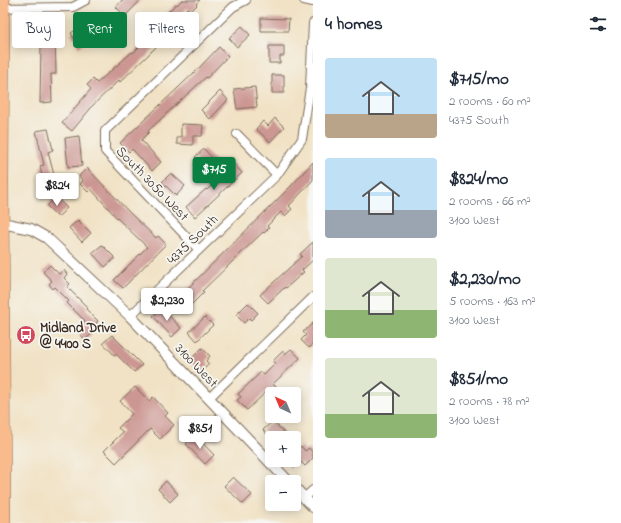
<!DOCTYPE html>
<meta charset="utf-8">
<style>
body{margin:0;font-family:"Indie Flower",sans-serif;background:#f2f2f3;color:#1f2937;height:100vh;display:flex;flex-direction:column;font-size:15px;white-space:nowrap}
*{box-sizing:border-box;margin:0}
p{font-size:13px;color:#747a83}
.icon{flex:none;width:22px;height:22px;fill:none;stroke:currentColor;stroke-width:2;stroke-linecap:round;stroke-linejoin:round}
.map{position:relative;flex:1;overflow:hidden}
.drawer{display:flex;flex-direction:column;background:#fff;width:308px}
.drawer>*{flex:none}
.top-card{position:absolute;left:12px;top:12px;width:241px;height:36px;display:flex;gap:8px}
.needle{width:26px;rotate:316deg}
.controls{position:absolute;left:265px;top:387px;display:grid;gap:8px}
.controls a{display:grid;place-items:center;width:36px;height:36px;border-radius:4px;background:#fff;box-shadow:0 2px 10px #0003;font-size:20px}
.price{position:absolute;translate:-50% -34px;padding:0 9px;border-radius:4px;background:#fff;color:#222;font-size:13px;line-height:26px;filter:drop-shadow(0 1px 2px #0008)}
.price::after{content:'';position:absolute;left:50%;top:24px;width:12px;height:9px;margin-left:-6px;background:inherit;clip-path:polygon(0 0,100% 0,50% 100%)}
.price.selected{background:#0b8043;color:#fff}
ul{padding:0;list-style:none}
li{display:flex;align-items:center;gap:12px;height:100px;padding:0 12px}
li span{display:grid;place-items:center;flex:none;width:112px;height:80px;border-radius:4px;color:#555}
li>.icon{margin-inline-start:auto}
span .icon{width:48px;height:48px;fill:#fffc;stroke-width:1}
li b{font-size:17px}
h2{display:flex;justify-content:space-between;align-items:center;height:48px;padding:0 12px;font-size:17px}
.chip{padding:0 14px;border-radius:4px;background:#fff;box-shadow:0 2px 10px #0003;font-size:14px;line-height:36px}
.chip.selected{background:#0b8043;color:#fff}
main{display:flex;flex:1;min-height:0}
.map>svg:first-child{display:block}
.building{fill:#cc9692}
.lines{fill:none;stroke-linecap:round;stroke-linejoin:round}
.minor-casing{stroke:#7b6a58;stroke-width:10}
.tertiary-casing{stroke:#7b6a58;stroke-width:12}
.primary-casing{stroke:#7b6a58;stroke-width:14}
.minor{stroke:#fff;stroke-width:8}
.tertiary{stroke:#fff;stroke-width:10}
.primary{stroke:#fabb8c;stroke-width:13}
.labels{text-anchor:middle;stroke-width:3.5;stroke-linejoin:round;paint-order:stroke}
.street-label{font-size:14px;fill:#3b2a1e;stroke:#f6f6f2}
.poi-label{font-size:14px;font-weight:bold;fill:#3b2a1e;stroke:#f6f6f2;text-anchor:start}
</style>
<main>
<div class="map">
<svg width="313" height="523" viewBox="0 0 313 523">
<rect width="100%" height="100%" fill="#f6f6f2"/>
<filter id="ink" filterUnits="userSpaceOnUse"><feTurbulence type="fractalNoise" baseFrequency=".025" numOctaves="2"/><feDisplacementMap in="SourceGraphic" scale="8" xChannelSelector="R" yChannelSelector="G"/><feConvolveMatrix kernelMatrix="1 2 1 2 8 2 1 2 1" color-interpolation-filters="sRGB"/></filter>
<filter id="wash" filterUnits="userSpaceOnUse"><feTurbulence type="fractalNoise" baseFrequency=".012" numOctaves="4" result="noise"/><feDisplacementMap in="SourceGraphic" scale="16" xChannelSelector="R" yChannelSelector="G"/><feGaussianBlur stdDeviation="0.9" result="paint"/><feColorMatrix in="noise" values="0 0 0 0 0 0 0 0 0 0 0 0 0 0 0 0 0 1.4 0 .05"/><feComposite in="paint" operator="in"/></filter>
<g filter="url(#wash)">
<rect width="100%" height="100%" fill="#f1e2c5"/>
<g id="blocks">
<path class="building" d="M122,0h19l-16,16 -9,-9z
M182,0h18l-4,4 1,1 -6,6 -4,-3 -11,11 4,4 -34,34 -26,25 -1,-2 -30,29h1l-18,22 -10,-8 29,-34 -4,-4 6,-6 4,4 35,-31 1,1 11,-11 -3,-2 6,-6 3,3 10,-11 -3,-3 19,-19 1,1z
M112,16l6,10 -15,9 -2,-2 -22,14 -8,-14 8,-5 2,3 22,-14 2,2z
M261,18l28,1 -1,12h-27z
M242,26l8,9 -13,12 -8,-9z
M55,30l1,44h-5l1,28 -12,1 1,-59h-3v-13z
M269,46h15v10h-4v7h-11z
M219,47l9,9 -21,22 -1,-1 -27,25 -31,29 1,1 -8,8 20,22 -9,9 -20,-22 -3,3 -9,-9 78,-74z
M272,75h12v18h-12z
M255,87l2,20 -20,2 -3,-20z
M220,91l8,9 -18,19 -9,-9z
M275,118l9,9 -14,15 -14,-13 7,-8 5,5z
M181,124l22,1 -1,11h-10l1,2v7l-16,-1v-7h4z
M48,129l5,21 -5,2 7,27 -12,3 -3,-16 4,-1 -8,-34z
M79,136l3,30 -14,1 -3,-29z
M204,149l13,14 -9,8 -13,-14z
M313,162v18l-24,26 3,3 -7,7 -4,-4 -14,14 2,2 -5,5 -1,-1 -61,59 2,1 -13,13 -2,-2 -7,7 -8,-8 117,-116z
M234,164l8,9 -47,44 -9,-10 20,-18 1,1z
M87,168l43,45 26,25 2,-2 8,8 -43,44 -9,-8 33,-33 -30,-29 -26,-29 -3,3 -8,-8 3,-3 -4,-5z
M171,173l14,13 -9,10 -14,-14z
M56,197l11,11 -9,9 -11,-11z
M78,220l13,13 -9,9 -13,-14z
M313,242v18l-11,10 2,2 -18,16 -1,-1 -17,16 -8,-8 42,-39 -2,-2z
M102,245l13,13 -10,9 -13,-14z
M50,265l9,9 5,-4 3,4 -3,4 6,6 -3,3 20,20 -1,2 12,12 -2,2 4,3 -15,14 -9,-11 9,-8 -18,-18 2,-2 -14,-14 -2,2 -4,-5 3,-3 -9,-9z
M248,303l10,10 -7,7 -2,-2 -5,5 -8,-8z
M162,308l19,20 -9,9 -19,-21z
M205,317l8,8 -16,16 -8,-9z
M313,323v21l-4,4 -8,-8 5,-5 -3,-3z
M112,335l30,30 -8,7 -18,-18 -1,2 -12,-13z
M202,348l8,8 -4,5 3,3 -7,7 -12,-11z
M291,349l9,9 -27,26 3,3 -6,7 -3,-3 -20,19 -10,-10 4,-3 -3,-3 23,-22 3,3 11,-11 -2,-3 10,-10 2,3z
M135,387l14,14 4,-4 15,16 -3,3 9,9 -14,14 -10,-10 -34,34 -12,-12 19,-19 -5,-4 14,-14 -12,-13z
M273,421l16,17h-19l-7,-8z
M195,435l19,20 -9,9 -19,-20z
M301,446l4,5 4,-3 4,5v5l-8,8 -4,-4 -7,6v-15z
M233,477l19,18 -9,9 -19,-18z
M166,481l12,13 -8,8 -12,-13z"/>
</g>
</g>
<g filter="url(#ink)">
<use href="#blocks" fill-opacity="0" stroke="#7b6a58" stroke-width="1"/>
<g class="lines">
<g class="minor-casing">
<path id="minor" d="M304,0l9,2
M0,8l73,-1 13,-7
M237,134l40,41
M199,250l-94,-99v-20l128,-124 13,-7
M130,316l147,-141 25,-36 8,-51 3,-65
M209,398l104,-101
M304,498l9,-8"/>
</g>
<g class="tertiary-casing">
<path id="tertiary" d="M2,223l29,6 16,9 83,78 159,166
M294,487l19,20"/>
</g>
<g class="primary-casing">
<path id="primary" d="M3,0l-1,182 2,341"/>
</g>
<use href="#minor" class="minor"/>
<use href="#tertiary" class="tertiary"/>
<use href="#primary" class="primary"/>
</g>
</g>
<defs>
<g id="bus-disc" transform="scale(1)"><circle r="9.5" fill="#d1495b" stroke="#f6f6f2"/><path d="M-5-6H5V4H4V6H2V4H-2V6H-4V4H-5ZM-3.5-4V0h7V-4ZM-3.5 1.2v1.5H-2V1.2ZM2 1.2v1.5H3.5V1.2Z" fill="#fff"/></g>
</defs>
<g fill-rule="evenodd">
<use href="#bus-disc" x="26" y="335"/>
</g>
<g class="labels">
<g class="street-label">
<text transform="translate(153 183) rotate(46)" y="5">South 3050 West</text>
<text transform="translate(192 239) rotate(-44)" y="5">4375 South</text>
<text transform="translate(197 365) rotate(46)" y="5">3100 West</text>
</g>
<g class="poi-label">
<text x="40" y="332">Midland Drive<tspan x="40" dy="16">@ 4400 S</tspan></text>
</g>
</g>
</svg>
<div class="controls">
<a><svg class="needle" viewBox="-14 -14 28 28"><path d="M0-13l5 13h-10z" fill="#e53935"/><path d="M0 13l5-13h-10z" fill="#747a83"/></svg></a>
<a>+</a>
<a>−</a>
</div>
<b class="price selected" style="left:214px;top:191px">$715</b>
<b class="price" style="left:57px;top:207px">$824</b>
<b class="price" style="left:167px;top:322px">$2,230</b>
<b class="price" style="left:200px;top:450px">$851</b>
<div class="top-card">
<a class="chip">Buy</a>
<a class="chip selected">Rent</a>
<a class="chip">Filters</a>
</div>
</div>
<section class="drawer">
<h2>4 homes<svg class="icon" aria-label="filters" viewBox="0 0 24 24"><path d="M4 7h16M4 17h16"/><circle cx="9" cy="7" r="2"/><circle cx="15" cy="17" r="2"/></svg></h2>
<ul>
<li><span style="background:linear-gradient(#bfe0f5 70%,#b9a48a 0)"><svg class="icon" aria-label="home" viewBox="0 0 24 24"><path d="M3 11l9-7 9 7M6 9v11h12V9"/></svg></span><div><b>$715/mo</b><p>2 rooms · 60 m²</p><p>4375 South</p></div></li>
<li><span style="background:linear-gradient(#bfe0f5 65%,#9aa5b1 0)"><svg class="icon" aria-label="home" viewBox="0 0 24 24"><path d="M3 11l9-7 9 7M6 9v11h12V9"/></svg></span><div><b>$824/mo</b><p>2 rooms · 66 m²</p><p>3100 West</p></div></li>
<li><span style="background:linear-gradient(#dfe7d0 65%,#8fb573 0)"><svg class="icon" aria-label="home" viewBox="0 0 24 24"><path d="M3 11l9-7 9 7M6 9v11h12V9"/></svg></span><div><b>$2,230/mo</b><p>5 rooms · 163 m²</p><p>3100 West</p></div></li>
<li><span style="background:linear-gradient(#dfe7d0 70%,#8fb573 0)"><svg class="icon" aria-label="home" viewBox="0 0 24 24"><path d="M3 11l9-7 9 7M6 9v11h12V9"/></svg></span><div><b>$851/mo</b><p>2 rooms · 78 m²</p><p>3100 West</p></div></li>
</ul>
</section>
</main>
